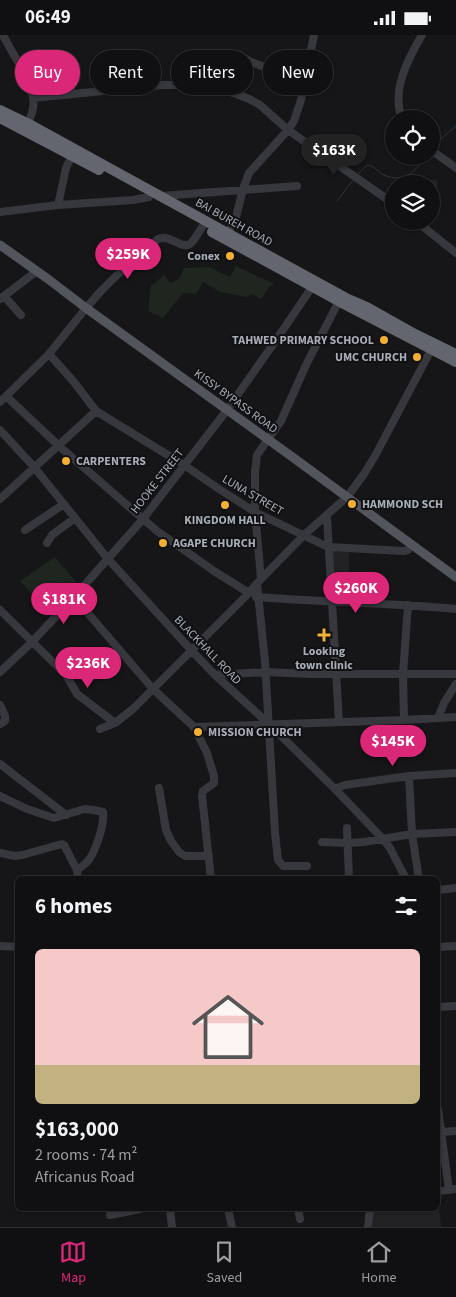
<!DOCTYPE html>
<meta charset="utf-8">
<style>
body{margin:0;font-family:"Source Sans 3",sans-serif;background:#1e1e20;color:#f1f3f6;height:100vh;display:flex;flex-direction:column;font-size:19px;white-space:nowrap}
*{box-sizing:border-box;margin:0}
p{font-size:16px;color:#9c9d9f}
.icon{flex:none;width:28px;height:28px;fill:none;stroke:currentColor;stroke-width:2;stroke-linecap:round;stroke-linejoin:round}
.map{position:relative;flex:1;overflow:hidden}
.side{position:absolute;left:15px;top:841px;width:425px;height:335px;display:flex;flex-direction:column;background:#101012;border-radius:8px;box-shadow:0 1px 4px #0004,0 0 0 1px #303032}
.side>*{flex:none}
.hud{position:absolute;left:15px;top:15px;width:426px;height:45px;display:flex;gap:10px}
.tools{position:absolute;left:385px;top:75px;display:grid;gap:10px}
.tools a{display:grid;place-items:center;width:55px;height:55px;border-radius:50%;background:#101012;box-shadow:0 1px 4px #0004,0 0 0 1px #303032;font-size:25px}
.price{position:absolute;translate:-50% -42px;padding:0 11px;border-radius:18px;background:#db2777;color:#fff;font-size:16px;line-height:32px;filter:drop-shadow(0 1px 2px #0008)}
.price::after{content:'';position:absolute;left:50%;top:30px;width:15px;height:11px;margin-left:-8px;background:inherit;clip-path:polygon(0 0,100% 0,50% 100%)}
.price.selected{background:#222;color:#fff}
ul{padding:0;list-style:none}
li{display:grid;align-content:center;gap:10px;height:265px;padding:0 20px}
li span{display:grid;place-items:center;height:155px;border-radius:8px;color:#555}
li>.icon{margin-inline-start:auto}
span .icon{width:90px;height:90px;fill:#fffc;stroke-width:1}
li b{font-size:21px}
h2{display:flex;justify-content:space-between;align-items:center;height:60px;padding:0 20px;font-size:21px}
.chip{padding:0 18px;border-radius:22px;background:#101012;box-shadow:0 1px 4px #0004,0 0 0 1px #303032;font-size:18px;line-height:45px}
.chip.selected{background:#db2777;color:#fff}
.status{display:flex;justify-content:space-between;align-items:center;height:35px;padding:0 25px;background:#101012;direction:ltr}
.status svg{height:14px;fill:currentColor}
.dock{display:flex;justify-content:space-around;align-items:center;height:70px;border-top:1px solid #303032;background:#101012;font-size:14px;color:#9c9d9f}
.dock a{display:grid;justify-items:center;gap:2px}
.dock .selected{color:#db2777}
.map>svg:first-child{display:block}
.built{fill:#222225}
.green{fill:#1e261f}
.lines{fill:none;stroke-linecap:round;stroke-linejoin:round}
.stream{stroke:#2c353c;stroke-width:1}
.minor{stroke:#37383d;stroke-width:8}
.major{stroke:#53555c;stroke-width:9}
.highway{stroke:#63666e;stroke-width:10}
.poi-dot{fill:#f2b134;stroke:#111113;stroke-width:2}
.labels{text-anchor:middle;stroke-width:4;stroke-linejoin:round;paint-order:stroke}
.street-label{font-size:12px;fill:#a8adb8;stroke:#111113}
.poi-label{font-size:12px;font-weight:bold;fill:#a8adb8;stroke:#111113;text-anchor:start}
</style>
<div class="status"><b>06:49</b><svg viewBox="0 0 49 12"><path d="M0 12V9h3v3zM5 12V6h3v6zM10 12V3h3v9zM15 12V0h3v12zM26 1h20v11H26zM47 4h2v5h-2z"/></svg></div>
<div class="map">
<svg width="456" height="1192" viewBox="0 0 456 1192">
<rect width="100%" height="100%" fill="#161618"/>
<path class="built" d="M416,144l21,1 1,18h-7v-14h-15z
M331,517h18v27l-17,-1z
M438,1158l3,34h-68l-1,-18h66z"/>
<path class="green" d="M236,231l38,18 -5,3 -8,12 -9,-5 -5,3 -27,-5 -17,-10 -7,12 -13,-1 -20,25 -15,-7 3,-25 13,-11 6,8 9,-4 5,-11 25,-1 21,10z
M55,522l26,31 -28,28 -33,-35z"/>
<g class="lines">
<path class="stream" d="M433,113l2,-4 21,-18
M357,140l10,-10c8,1 11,7 17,10 21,9 31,-4 43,-19
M337,166l16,-21"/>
<path class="minor" d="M3,0c9,18 26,42 30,62 2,9 -2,22 -7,30
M240,20c14,12 46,17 65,22
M33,63l129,-13h22l33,4 17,4 15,6 11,6 28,25 106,74
M402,84c-11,-29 6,-60 20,-84
M431,115l25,18
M161,161l136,-10
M58,170l8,-37 8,-17
M0,177l58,-7 75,-5 16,-3
M416,186l40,32
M226,202l10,-20 7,-28 6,-16 39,-43 6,-9 7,-21 13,-65
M4,261l17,19
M0,264l37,-28
M49,319l25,28 22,29 88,54 35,24 36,23 73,35 76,4 4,-1 4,-5
M6,361l53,50 98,85 57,40 35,22
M0,367l49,-48 37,-46 15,-17 15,-15 42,-37c11,-6 23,11 32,5 5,-4 9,-13 13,-18
M0,395l34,37 74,92 84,92 23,24 54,49 66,65 47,49 8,10 16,31
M0,464l96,-88
M327,482l12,205
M25,495l39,-26
M47,508l5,-8 23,-17
M261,544l-6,-67v-40l2,-17 24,-34 25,-56 33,-64
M257,549l8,78 10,170 3,28 5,6h24
M74,562l79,92 41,38 13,26 7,23v7l-11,8 -1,5 9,83
M256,562c67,5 133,6 200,12
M0,575l66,65 11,19 38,29
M0,637l32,-30 42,-45 69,-78 84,-109 47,-67 38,-56
M215,640l51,-3 45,2h145
M0,670l5,11v5l-5,3
M438,683l6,-15 12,-19
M404,685l-1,-46 5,-69
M194,692l210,-7 52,-3
M100,694l15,-6 18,-14 113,-113 15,-17 43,-44 43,-38 17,-23 11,-18 56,-106
M0,729l66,51
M409,741l3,58 7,45
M159,753l7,42 5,11 8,11 6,4h24
M335,754l10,-4 64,-9 47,-3
M0,761l27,13 27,9 31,-9 8,1 10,2c2,11 -8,42 -16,50 -3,3 -7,6 -10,8
M347,793l2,51
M322,807l26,1 16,-1 48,-8 44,-2
M0,818l15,3 7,-1 40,-11 2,1 13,25 1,9
M438,855l18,-2
M0,911l18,1
M438,912l18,-1
M438,972l18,-1
M438,1074l11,81
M442,1097l14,-1
M438,1156l18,-2
M170,1174l2,18
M228,1174l4,18
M298,1174l2,10
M110,1180l30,-6
M368,1192l2,-18"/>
<path class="major" d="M0,210l48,34 38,29 205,148 165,121"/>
<path class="highway" d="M0,75l29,14 317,174 21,9 48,27 41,20
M0,83l99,52
M212,197l132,72 112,58"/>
</g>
<g class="poi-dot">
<circle cx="230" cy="221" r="5"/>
<circle cx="384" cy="305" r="5"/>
<circle cx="417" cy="322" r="5"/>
<circle cx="66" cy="426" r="5"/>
<circle cx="352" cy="469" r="5"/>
<circle cx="225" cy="470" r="5"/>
<circle cx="163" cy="508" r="5"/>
<path d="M321.5 592.5h5v5h5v5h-5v5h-5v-5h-5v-5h5z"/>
<circle cx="198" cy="697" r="5"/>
</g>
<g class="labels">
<g class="street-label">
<text transform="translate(234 187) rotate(29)" y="4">BAI BUREH ROAD</text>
<text transform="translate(236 366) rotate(36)" y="4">KISSY BYPASS ROAD</text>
<text transform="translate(157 446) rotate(-52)" y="4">HOOKE STREET</text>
<text transform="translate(253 460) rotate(30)" y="4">LUNA STREET</text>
<text transform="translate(208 615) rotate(46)" y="4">BLACKHALL ROAD</text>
</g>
<g class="poi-label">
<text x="220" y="225" text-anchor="end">Conex</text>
<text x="374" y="309" text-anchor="end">TAHWED PRIMARY SCHOOL</text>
<text x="407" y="326" text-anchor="end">UMC CHURCH</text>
<text x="76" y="430">CARPENTERS</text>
<text x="362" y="473">HAMMOND SCH</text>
<text x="225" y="489" text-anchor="middle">KINGDOM HALL</text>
<text x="173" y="512">AGAPE CHURCH</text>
<text x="324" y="620" text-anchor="middle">Looking<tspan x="324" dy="14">town clinic</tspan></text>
<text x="208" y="701">MISSION CHURCH</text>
</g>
</g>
</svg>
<div class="tools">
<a><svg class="icon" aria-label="locate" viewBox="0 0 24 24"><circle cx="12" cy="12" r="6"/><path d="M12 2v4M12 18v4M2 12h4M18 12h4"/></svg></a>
<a><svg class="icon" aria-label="layers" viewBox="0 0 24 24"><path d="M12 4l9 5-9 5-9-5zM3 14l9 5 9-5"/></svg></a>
</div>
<b class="price selected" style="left:334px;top:141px">$163K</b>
<b class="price" style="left:128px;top:245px">$259K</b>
<b class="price" style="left:356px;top:579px">$260K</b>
<b class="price" style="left:64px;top:590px">$181K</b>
<b class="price" style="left:88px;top:654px">$236K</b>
<b class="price" style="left:393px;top:732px">$145K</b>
<div class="hud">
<a class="chip selected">Buy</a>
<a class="chip">Rent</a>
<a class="chip">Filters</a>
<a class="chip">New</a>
</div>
<section class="side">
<h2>6 homes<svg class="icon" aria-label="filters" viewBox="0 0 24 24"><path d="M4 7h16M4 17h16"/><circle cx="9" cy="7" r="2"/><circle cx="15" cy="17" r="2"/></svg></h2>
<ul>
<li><span style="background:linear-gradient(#f6c9c9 75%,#c2b280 0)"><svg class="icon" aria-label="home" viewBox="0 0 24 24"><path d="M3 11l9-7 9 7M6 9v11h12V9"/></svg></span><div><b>$163,000</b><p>2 rooms · 74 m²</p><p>Africanus Road</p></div></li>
</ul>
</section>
</div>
<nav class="dock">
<a class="selected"><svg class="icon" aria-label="map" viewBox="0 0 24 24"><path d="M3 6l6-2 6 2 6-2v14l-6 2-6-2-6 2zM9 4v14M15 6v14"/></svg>Map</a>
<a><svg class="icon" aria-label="saved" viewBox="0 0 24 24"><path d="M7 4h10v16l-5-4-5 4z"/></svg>Saved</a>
<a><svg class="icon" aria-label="home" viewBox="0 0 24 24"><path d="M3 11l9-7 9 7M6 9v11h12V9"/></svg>Home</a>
</nav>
